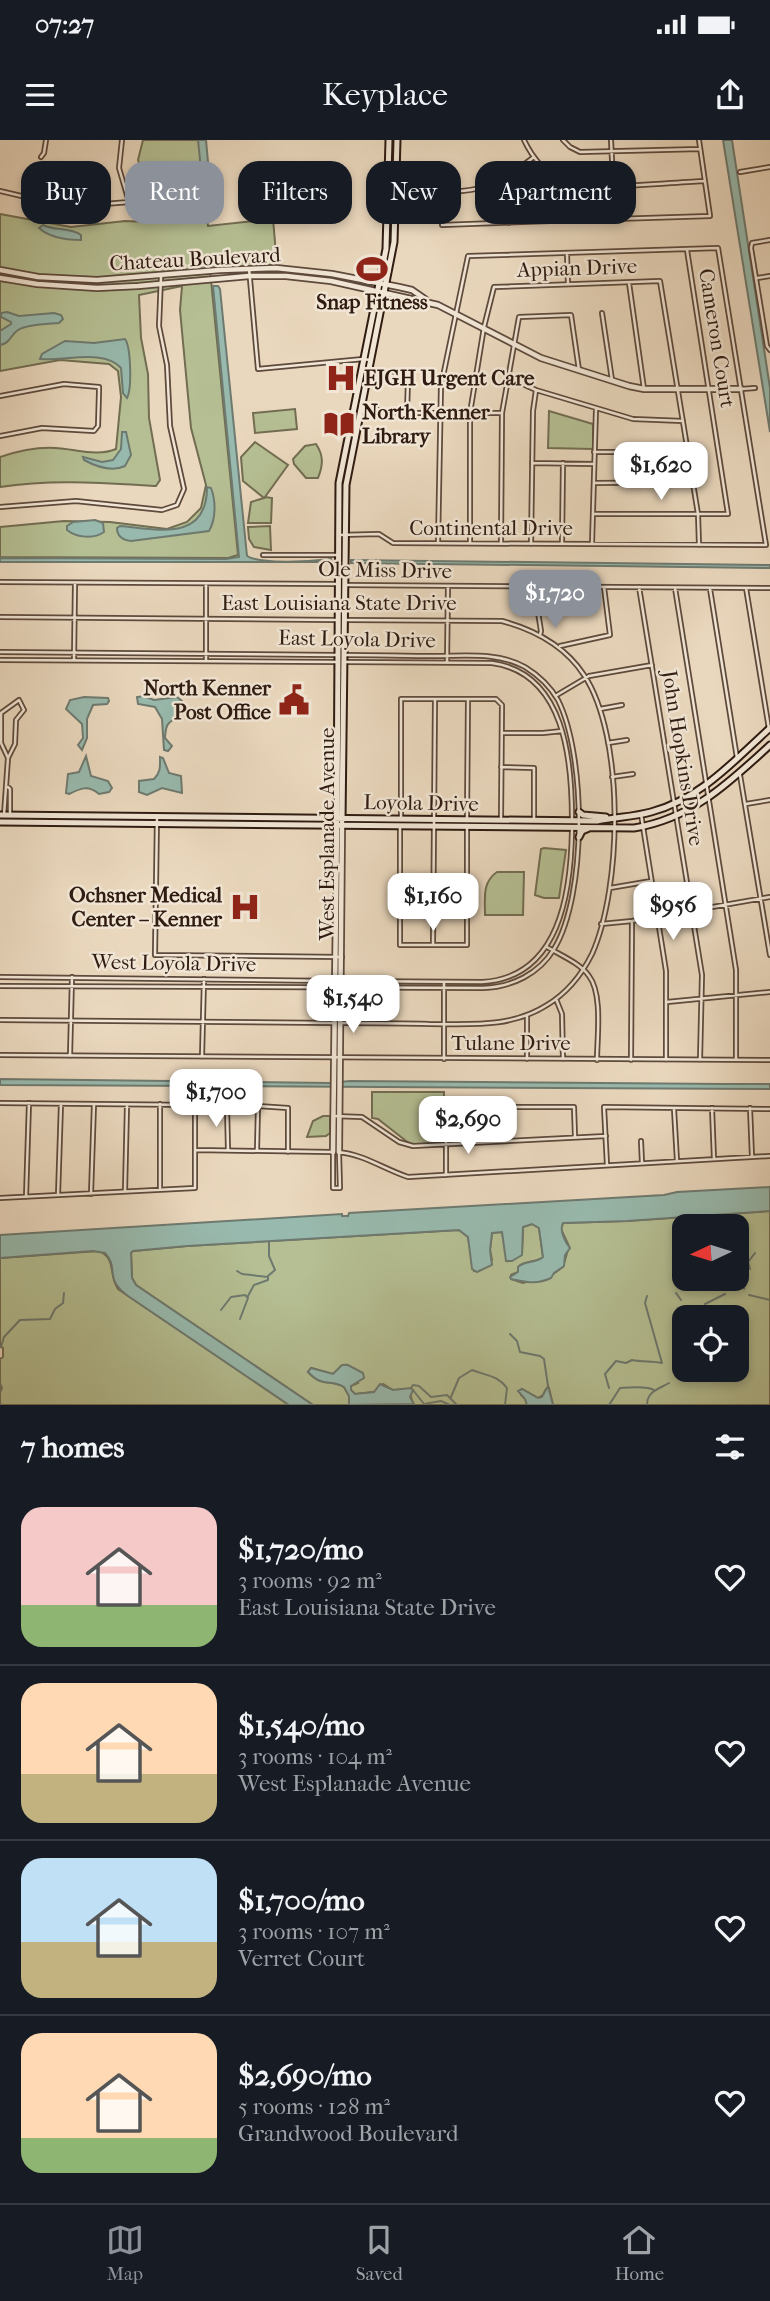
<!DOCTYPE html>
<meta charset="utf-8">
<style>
body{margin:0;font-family:"IM FELL French Canon",serif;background:#20242c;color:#f1f3f6;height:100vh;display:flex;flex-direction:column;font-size:26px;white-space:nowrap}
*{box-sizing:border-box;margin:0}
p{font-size:23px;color:#9ea1a6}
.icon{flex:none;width:38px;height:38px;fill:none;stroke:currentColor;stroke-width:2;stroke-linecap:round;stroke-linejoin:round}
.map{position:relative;height:1265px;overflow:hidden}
.drawer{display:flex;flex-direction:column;background:#171b24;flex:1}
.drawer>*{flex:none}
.hud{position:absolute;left:21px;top:21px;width:728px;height:63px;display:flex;gap:14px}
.needle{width:46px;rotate:266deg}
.tools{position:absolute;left:672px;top:1074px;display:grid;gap:14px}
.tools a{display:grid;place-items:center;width:77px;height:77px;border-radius:14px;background:#171b24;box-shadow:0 4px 10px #0003;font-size:35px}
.price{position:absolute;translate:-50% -60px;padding:0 16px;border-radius:14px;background:#fff;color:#222;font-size:23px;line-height:46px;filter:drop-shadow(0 2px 4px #0008)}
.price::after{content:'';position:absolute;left:50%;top:42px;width:21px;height:16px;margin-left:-10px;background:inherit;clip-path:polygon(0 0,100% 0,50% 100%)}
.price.active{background:#8c9099;color:#fff}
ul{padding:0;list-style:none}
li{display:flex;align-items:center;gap:21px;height:175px;padding:0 21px}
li+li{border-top:2px solid #363941}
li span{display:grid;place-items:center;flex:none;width:196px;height:140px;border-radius:21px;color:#555}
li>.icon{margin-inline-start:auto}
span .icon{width:84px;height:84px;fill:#fffc;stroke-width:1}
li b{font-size:30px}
h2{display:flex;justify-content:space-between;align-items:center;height:84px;padding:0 21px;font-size:30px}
.pill{padding:0 24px;border-radius:21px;background:#171b24;box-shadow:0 4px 10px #0003;font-size:24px;line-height:63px}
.pill.active{background:#8c9099;color:#fff}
.status{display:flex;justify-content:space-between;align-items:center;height:49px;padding:0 35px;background:#171b24;direction:ltr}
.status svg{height:19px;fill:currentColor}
header{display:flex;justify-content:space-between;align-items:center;height:91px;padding:0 21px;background:#171b24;font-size:32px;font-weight:600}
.tabs{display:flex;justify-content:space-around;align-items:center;height:98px;border-top:2px solid #363941;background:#171b24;font-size:19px;color:#9ea1a6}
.tabs a{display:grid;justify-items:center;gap:4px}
.tabs .active{color:#8c9099}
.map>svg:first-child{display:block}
.green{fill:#b5bf93;stroke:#726d52;stroke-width:2;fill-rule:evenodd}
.water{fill:#98baae;stroke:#6e7a70;stroke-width:2}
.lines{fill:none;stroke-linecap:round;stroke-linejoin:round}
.stream{stroke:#6e7a70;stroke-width:2}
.minor-casing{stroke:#5e4a3d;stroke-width:6}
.tertiary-casing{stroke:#5e4a3d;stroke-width:8}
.secondary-casing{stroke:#2f1b12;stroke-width:9}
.minor{stroke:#f1e6d5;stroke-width:2.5}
.tertiary{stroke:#f1e6d5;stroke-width:4.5}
.secondary{stroke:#f1e6d5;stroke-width:5}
.labels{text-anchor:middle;stroke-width:5;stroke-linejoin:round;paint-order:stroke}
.street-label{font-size:21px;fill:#2f1b12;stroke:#f1e6d5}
.poi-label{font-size:21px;font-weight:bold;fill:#2f1b12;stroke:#f1e6d5;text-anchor:start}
</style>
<div class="status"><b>07:27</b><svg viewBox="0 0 49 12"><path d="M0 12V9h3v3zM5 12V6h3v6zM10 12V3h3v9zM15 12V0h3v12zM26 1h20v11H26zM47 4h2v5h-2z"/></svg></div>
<header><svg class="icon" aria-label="menu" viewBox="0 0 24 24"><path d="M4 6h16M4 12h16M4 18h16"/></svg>Keyplace<svg class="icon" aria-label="share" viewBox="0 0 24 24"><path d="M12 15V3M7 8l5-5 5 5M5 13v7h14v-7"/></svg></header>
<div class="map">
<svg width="770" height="1265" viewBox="0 0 770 1265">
<rect width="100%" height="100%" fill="#ead8be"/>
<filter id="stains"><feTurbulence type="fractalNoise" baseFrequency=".00286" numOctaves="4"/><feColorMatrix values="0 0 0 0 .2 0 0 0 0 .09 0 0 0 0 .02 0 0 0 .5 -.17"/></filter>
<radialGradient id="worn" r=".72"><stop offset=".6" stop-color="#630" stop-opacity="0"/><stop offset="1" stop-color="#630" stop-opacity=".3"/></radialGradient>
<path class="green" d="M143,0h56l9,86 65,-7 4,46 -67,5 28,285 -10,3 -228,-1v-30l64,-6 46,1 57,7 20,-7 14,-14 5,-23 -15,-57 -11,-118 2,-24 -43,9 2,43 7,36 1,44 11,62 -4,6c-53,-3 -104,-7 -156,1v-30c18,-6 37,-10 55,-9 21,1 42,9 61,1l5,-52 -3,-26 -9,-7 -49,-4 -60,11v-157l71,13 54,-6 23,1 6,-3 1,-10 -17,-49z
M295,269l2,20 -42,4 -2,-20z
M549,271l44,13v25l-45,-1z
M255,302l33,23 -23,32 7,1 -1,25h-23l3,-21 13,-4 -21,-17 -2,-24z
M316,304c8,12 7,21 2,34h-12l-12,-14 -1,-5 12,-13z
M270,386l1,24 -17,-3 -5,-8 -1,-12z
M544,708l22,2 -7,48h-15l-9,-3 6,-46z
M497,732h27l-1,43h-38c0,-17 -3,-33 12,-43z
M372,952h72l-1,52h-33l-32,-25 -6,-1z
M323,976h7v17l-4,3 -19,1 6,-16z
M770,1071v194h-217l-4,-17 -3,1 -3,6 -5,3 -16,-9 -1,6 4,3 2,7h-114l-4,-16 -16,1 -10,-6 -9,8 -19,2 -4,-4v-4l7,-3 -10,-18c-8,-2 -9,5 -15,9l-22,-6 -3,4c15,16 22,7 36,15l5,9v9h-36l-177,-120 -4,-7 -1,-25 2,-2 54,-5 272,-16 9,7 6,34 18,-11 -2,-10 2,-17 10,-1 6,29 14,-7 1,-27 9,-3 7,4 4,29c-7,6 -17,3 -24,9l-1,6 -7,3v4l12,4 30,-9 10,-7 6,-21 -8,-17 2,-6 64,-2zM684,1087h53v52h-53zM684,1178h53v52h-53z
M98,1111c19,6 10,24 20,38l171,116h-289v-46l3,-2v-9l-3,-1v-89z"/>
<path class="water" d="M198,0h8l6,66 -1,5 -6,-2z
M723,0h9l38,248v44z
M43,85c12,6 27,2 38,10v5c-14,0 -31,-2 -42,-12z
M213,146h5l2,3 27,267c14,9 66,5 84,3l1,3h-332v-4l226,1 13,-2z
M7,172l12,4 35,-3 7,2 2,4 -4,4c-10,1 -32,1 -41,7 -8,5 -7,13 -18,15v-14l11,-7v-2l-10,-5v-4z
M125,199c6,8 7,50 2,59l-4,-5 -2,-25c-17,-20 -59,-6 -81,-9l2,-5 23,-13 29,2z
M122,292h4l5,23 -6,11c-13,6 -28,1 -41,-6l-1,-3 19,5 11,-2 8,-11z
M207,347l4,1c5,13 5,31 -2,43l-78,10c-8,-1 -14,-4 -14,-13l3,-2c36,3 87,17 87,-39z
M95,380l8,3 1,9c-10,7 -27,6 -37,-2v-4l6,-4z
M351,420l419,5v3l-419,-5z
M144,556l10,4 23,-3 5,4v12c-11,11 -16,5 -17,25l7,8 -4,5 -4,-1 -2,-31 -7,-12 -17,-3 -1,-7z
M84,557l24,1 1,3 -2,3 -14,1 -6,14v19l-5,12 -4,-5 5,-7 -1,-14 -16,-15 4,-9z
M86,616l5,20 17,5 4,7 -3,4 -10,2c-11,-9 -18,-6 -30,0l-3,-1 2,-19 11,-2z
M160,617l3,1 6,15 12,3 1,17 -20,-5 -15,7 -8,-3v-11l15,-2c7,-7 6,-13 6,-22z
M0,939l329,4 21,-2 374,3h46v5l-770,-4z
M770,1047v24l-143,10 -64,2c-4,7 2,19 7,25l-5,7 -1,11 -10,7 -3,5c-15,7 -24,4 -40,1l-1,-2 8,-5v-5c7,-7 17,-3 25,-10l-4,-29 -7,-4 -9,3 -1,28 -10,6h-6l-4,-29 -10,1 -2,17 2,15 -15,7 -5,-3 -4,-32 -9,-7 -272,16 -54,5 -2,2 1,25 4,7 177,120h-24l-161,-109c-25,-18 -8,-27 -23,-43l-12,-2 -93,7v-23l342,-21v2h6l1,-3 315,-18 13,-3z
M342,1225h6l15,8 1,5 -13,8v4l4,4 19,-2 6,-8 13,6 18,-2 2,2 -3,7 4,7 -65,1v-9l-5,-9c-14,-8 -21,1 -36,-15l3,-4 22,6z
M548,1246l5,19h-26l-2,-6 -7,-8 4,-2 16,9 4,-1z"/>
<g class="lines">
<path class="stream" d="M750,1129l-2,-7 7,-9
M237,1131l5,3 26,3v3l-14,5 -6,11
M268,1136l7,-6 -6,-14v-14
M744,1149l1,-4
M676,1153l5,7
M749,1155l21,5
M705,1164l20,-10
M697,1168l5,-1
M221,1170l10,-13 14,-2 3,3 -8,21
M701,1174l2,-7
M698,1178l1,-1
M510,1194l7,7 3,11 20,4 4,3 4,27
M1,1207l3,-10 16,-17 30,-1 5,-10 8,-6 1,-10
M0,1243l2,5 -2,5
M411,1248l2,-3 6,1 12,11 16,-2 10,10
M609,1248l-4,-14 11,-13 10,2 6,-3c10,2 20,1 30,3l-17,-60 2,-7
M413,1250l11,14 17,-3 9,4
M451,1257l8,-19 13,-8c15,6 25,5 35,18l-2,17
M0,1262l1,3
M609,1265l11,-17c10,0 25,-3 34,2
M647,1265c0,-14 12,-16 22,-22"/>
<g class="minor-casing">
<path id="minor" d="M524,0c8,17 22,35 41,42 29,10 106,0 140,-1
M563,0l7,7 10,5 120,-3
M611,0l4,79 95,-3 -11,-76
M41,17l3,-4 2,-13
M740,32l30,-5
M550,36l-6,10 2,5 11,-14
M507,37l2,46
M87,39l-2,7 3,19
M389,50c31,0 68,6 98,-4 18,-7 32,-18 47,-29
M0,51l68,16 61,-5 -10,-34 3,-28
M387,56l35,-4
M442,85l136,-5
M770,100l-18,3 -1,5 16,98 3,4
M567,114l1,30
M249,128l9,101 105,-10 7,1
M757,138l13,-2
M629,143l15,106
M602,173l10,67
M370,231l38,8 -1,34
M507,237l29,13 97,29 50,2
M741,249l14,-1
M0,256l64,-12 35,3v5l-1,34 -4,5 -52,-3 -42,8
M363,268l39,5h100
M594,312h94
M532,323l62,1
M595,343l98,-1
M0,367l76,-6 86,9 15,-5 7,-16 -14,-63 -3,-61 -8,-39 2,-49
M593,374h135l-41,-264
M339,395l40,-1 14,9 373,2 -48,-297 -250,8 -27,130 -3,157
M470,403v-130l14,-86 10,-40 166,-6 38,233 1,31
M501,403l1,-130 17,-96 52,-2 8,55
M531,404l2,-133 3,-21
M562,404l1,-81
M592,404l4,-135
M263,415h75
M0,442l336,2
M346,445l424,3
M569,446l2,19
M534,447l7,44 -1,4
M639,447l63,388 -2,85
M675,448l61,382v89
M746,448l23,141
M710,449l27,169
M0,477l337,3
M560,506l50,-11 -6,-48
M0,512l336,3
M0,520l336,2
M74,520l1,-77
M206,521v-77
M346,522l146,1c73,10 80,97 80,157
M447,522l1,-76
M557,555l32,-19 63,-11
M600,569l22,-4
M502,593h41l19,-2
M608,603l19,-3
M501,627l33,1v51
M740,635l30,180
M612,637l21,-3
M8,647l2,2v25
M746,664l24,-4
M641,674l25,157v89
M4,675l4,-57 7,-14 1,-24 8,-10 -5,-10 -18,13v30l7,15
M157,676l-2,139 187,2
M401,677v-118h95l6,6 -1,114
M467,679l1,-120
M400,687v118h67v-120
M610,748l41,-7
M601,784l31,-3 138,-24
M433,805l2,-245
M547,807c13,8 33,16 42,29 14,18 8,62 8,84
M0,837l334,4
M340,841l142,1c78,-4 89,-90 90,-152
M444,842v77
M0,846l483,2c29,-1 56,-14 71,-39 33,-54 32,-193 4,-249 -8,-14 -20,-25 -33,-33 -27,-15 -59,-11 -89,-11 -30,0 -60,-1 -90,-1
M556,859l6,15 1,45
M667,862l103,-10
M527,877v42
M0,880l333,3
M339,883c30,0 60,0 90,1 42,0 82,4 118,-19 20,-12 35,-31 45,-51 30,-67 33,-217 -8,-279 -19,-29 -49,-45 -82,-54l-155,-1
M0,915l770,5
M70,916l2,-79
M202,917l2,-78
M631,920l1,-139
M0,963l195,2v83l-195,10
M160,964v84
M227,967l1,43
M712,968l2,51
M750,968l2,49
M674,969l3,52
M333,976l29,1 37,25 14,4 193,-10
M641,1001l1,22
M195,1010l136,2
M257,1011l1,-45 30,2v44
M338,1012c25,2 46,17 70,25l362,-21
M333,1013v35h7l-1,-36
M607,1025l-3,-58 166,2
M446,1035v-68h128l1,30
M125,1051l2,-86
M91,1054l3,-90
M58,1055l3,-91
M26,1057l3,-94"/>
</g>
<g class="tertiary-casing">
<path id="tertiary" d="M0,130l38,7 59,3 123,-10 56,-2 56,6 67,13 13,3 13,9
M0,138l37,6 60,4 41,-2 111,-10h37l45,5 107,24 103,53 88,28 15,3h97
M333,1012l4,-327
M339,1012l3,-328"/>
</g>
<g class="secondary-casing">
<path id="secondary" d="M579,672l4,3 23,2
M0,675l597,6c18,-4 36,-4 54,-9 49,-13 83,-51 119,-84
M337,681l2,-338 47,-234 3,-109
M342,681l4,-336 48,-243 3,-102
M0,682l634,6c57,-9 95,-45 136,-83
M579,697l3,-6 7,-3"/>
</g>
<use href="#minor" class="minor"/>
<use href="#tertiary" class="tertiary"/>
<use href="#secondary" class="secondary"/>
</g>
<defs>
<g id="stadium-bare" transform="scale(2.415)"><path d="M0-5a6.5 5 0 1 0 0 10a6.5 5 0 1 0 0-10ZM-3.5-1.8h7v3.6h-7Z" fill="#8f2418" stroke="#f1e6d5" stroke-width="2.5" paint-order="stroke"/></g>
<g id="hospital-bare" transform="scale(2.415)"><path d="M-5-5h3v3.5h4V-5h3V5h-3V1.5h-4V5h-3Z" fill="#8f2418" stroke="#f1e6d5" stroke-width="2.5" paint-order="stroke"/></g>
<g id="library-bare" transform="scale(2.415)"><path d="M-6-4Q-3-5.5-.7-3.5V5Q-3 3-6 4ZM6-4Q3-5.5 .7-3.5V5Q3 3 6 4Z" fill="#8f2418" stroke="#f1e6d5" stroke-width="2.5" paint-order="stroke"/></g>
<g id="civic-bare" transform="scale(2.415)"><path d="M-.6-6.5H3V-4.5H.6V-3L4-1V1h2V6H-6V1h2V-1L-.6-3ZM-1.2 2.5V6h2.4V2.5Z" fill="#8f2418" stroke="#f1e6d5" stroke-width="2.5" paint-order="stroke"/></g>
</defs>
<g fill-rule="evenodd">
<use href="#stadium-bare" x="372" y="129"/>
<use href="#hospital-bare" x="341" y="238"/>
<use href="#library-bare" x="339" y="284"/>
<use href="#civic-bare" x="294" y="560"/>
<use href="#hospital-bare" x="245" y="767"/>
</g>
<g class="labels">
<g class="street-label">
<text transform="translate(195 119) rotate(-3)" y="7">Chateau Boulevard</text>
<text transform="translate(577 128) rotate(-2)" y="7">Appian Drive</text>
<text transform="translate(717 198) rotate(81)" y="7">Cameron Court</text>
<text x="491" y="395">Continental Drive</text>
<text transform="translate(385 430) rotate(1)" y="7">Ole Miss Drive</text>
<text x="339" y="470">East Louisiana State Drive</text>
<text transform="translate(357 499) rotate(1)" y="7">East Loyola Drive</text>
<text transform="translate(683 618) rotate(81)" y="7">John Hopkins Drive</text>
<text transform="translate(421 663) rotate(1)" y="7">Loyola Drive</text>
<text transform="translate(327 694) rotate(-90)" y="7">West Esplanade Avenue</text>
<text transform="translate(174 823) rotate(1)" y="7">West Loyola Drive</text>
<text x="511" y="910">Tulane Drive</text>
</g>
<g class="poi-label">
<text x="372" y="169" text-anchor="middle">Snap Fitness</text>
<text x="364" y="245">EJGH Urgent Care</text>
<text x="362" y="279">North Kenner<tspan x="362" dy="24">Library</tspan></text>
<text x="271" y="555" text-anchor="end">North Kenner<tspan x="271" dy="24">Post Office</tspan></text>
<text x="222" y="762" text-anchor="end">Ochsner Medical<tspan x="222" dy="24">Center – Kenner</tspan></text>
</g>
</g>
<rect width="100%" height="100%" filter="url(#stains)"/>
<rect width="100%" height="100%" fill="url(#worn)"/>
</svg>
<div class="tools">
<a><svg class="needle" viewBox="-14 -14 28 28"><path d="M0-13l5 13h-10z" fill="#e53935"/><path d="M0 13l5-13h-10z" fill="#9ea1a6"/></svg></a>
<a><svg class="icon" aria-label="locate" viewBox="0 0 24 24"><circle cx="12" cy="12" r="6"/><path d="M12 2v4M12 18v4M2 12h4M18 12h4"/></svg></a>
</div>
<b class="price" style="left:661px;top:362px">$1,620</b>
<b class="price active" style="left:555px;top:490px">$1,720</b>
<b class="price" style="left:433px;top:793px">$1,160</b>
<b class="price" style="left:673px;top:802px">$956</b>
<b class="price" style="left:353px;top:895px">$1,540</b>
<b class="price" style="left:216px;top:989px">$1,700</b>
<b class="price" style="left:468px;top:1016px">$2,690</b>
<div class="hud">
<a class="pill">Buy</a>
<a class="pill active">Rent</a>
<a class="pill">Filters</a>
<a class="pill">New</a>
<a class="pill">Apartment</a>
</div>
</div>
<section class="drawer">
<h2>7 homes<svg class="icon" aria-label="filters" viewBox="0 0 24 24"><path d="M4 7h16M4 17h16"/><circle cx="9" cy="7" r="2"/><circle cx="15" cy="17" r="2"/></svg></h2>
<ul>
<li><span style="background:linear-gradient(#f6c9c9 70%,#8fb573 0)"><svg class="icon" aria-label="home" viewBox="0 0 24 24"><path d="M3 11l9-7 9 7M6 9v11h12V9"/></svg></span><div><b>$1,720/mo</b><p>3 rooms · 92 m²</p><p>East Louisiana State Drive</p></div><svg class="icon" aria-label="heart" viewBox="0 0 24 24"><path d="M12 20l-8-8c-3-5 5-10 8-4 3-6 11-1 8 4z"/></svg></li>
<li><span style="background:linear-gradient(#ffd9b3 65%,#c2b280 0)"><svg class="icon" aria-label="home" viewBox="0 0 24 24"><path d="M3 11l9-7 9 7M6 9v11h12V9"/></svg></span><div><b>$1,540/mo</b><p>3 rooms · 104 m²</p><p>West Esplanade Avenue</p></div><svg class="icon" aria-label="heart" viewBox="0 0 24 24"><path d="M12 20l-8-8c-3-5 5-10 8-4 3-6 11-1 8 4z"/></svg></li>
<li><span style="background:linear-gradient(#bfe0f5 60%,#c2b280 0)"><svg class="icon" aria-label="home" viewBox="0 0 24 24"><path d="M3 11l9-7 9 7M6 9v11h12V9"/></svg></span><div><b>$1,700/mo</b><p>3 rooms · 107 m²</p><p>Verret Court</p></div><svg class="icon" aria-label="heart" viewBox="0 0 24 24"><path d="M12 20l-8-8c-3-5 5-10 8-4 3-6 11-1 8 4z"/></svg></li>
<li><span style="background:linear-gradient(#ffd9b3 75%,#8fb573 0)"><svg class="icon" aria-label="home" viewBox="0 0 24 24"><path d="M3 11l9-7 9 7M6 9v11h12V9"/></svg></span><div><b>$2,690/mo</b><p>5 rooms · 128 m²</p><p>Grandwood Boulevard</p></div><svg class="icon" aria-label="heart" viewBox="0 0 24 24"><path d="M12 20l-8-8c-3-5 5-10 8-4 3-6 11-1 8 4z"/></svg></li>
</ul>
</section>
<nav class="tabs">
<a class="active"><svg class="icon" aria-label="map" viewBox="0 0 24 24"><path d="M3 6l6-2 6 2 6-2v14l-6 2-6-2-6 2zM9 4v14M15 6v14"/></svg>Map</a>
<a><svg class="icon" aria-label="saved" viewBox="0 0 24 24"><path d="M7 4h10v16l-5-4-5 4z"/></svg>Saved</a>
<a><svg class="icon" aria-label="home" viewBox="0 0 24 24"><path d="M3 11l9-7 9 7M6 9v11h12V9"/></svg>Home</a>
</nav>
